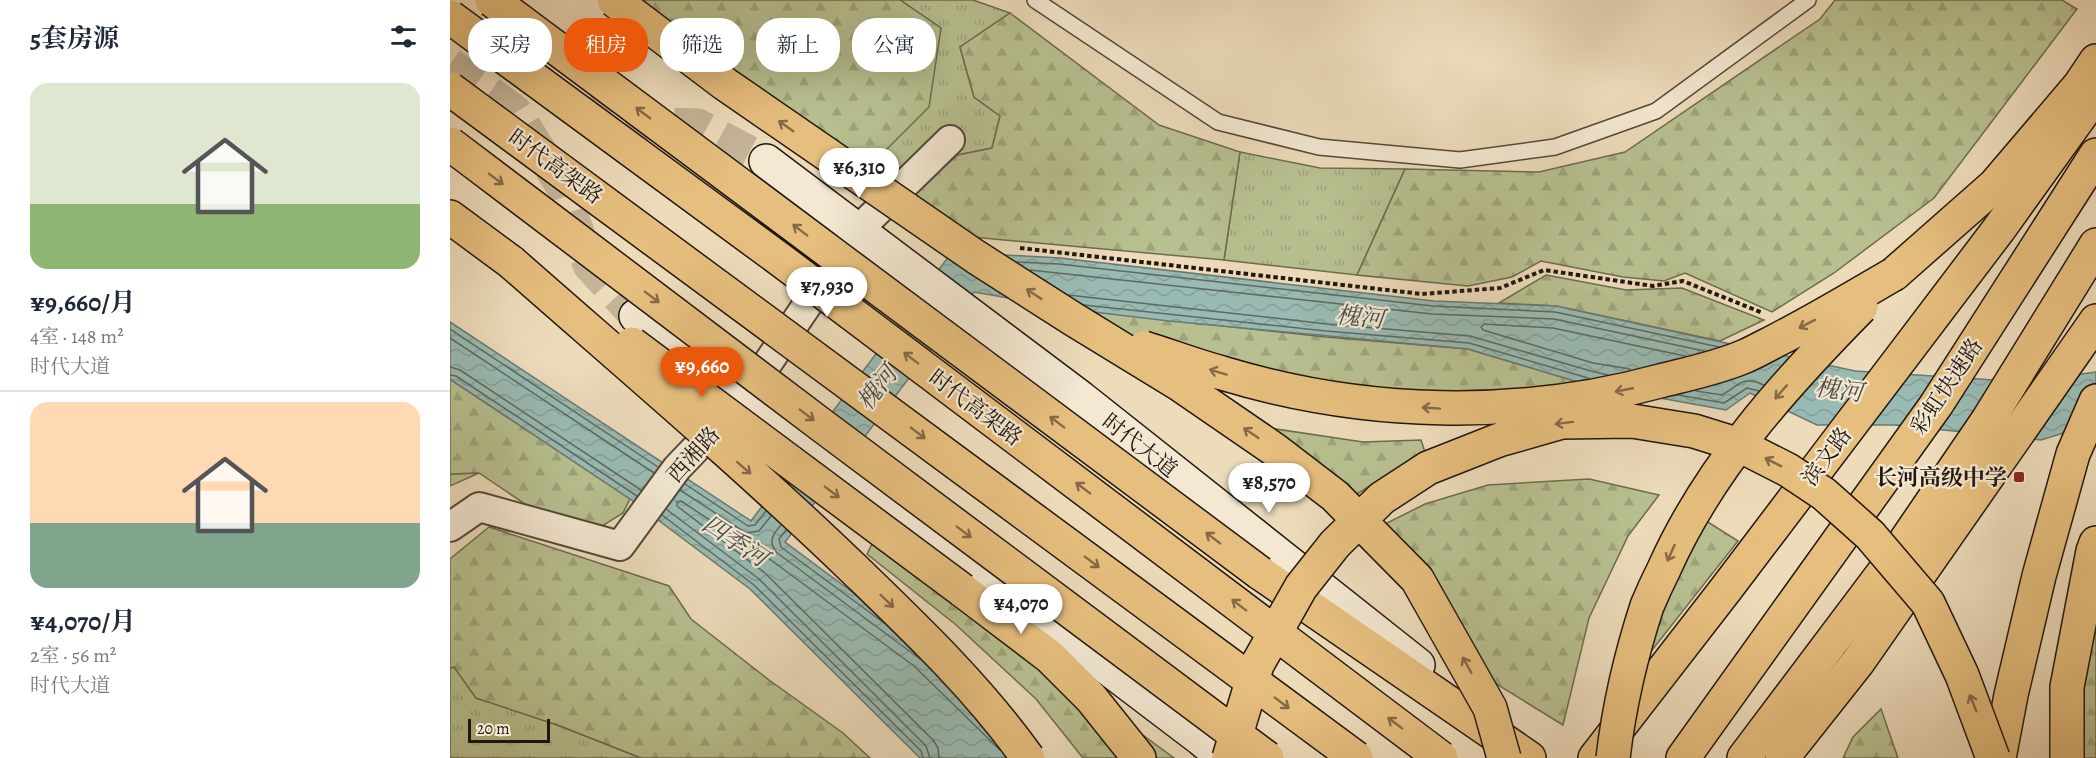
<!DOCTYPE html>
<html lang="zh">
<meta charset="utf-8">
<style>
body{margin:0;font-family:Alegreya,"Noto Serif SC",serif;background:#f2f2f3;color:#1f2937;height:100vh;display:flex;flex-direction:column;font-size:22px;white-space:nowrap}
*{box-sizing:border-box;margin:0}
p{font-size:20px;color:#747a83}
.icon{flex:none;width:33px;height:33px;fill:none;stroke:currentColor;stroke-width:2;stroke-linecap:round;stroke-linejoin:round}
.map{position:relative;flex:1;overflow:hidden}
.sheet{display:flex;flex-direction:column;background:#fff;width:450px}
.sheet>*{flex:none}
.top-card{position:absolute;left:18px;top:18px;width:570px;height:54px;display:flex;gap:12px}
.scale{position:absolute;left:18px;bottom:15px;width:82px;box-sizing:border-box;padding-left:6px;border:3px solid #211710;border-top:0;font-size:16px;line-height:21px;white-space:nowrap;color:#211710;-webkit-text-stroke:4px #f3e8d2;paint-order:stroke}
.price{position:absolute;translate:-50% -51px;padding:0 14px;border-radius:21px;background:#fff;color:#222;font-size:20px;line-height:39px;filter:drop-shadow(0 2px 3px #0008)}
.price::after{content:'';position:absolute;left:50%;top:36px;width:18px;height:14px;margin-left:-9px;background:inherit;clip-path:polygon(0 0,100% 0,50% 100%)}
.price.active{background:#ea580c;color:#fff}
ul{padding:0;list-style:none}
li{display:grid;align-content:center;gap:12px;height:318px;padding:0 30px}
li+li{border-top:2px solid #e0e1e3}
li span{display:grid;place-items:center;height:186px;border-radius:18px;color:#555}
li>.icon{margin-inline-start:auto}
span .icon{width:108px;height:108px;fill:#fffc;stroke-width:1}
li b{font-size:26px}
h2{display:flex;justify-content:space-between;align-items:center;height:72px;padding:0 30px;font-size:26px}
.tag{padding:0 21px;border-radius:24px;background:#fff;box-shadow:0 6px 24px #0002;font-size:21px;line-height:54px}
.tag.active{background:#ea580c;color:#fff}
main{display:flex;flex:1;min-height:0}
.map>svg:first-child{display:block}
.grass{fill:url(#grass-tufts);stroke:#6c6c50;stroke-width:1.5}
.forest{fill:url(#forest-firs);stroke:#6c6c50;stroke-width:1.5}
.water{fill:url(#water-waves);stroke:#697972;stroke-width:1.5}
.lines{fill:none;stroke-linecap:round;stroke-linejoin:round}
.shore{stroke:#5d6962;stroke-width:1.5}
.secondary-tunnel{stroke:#c4b498;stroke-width:33;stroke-dasharray:33 16;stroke-linecap:butt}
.lane-casing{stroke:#54483a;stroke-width:18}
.street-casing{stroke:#54483a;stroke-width:32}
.secondary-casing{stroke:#211710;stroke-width:36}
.primary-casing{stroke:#211710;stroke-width:36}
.highway-casing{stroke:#211710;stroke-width:36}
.path{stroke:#211710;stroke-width:4;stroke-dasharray:4.5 3;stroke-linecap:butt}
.lane{stroke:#f3e8d2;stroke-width:15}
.street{stroke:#f3e8d2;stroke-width:28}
.secondary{stroke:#f3e8d2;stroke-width:33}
.primary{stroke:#e6be7d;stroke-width:33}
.highway{stroke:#e6be7d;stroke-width:33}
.highway-bridge-casing{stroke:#211710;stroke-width:36;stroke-linecap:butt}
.highway-bridge{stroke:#e6be7d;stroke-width:33}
.oneway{stroke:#846a46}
.poi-dot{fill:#8f2418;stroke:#f3e8d2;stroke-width:2}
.labels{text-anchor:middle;stroke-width:4.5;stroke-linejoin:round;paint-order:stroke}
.street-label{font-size:22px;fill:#211710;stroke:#f3e8d2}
.poi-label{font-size:22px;font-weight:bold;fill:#211710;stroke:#f3e8d2;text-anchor:end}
.water-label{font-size:24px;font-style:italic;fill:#4b5049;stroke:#f3e8d2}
</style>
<main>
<section class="sheet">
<h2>5套房源<svg class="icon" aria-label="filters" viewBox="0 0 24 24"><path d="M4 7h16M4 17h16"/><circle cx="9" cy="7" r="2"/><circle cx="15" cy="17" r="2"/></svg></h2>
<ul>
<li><span style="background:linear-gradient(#dfe7d0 65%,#8fb573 0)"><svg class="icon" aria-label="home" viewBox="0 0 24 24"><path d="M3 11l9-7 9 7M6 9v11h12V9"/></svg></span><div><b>¥9,660/月</b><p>4室 · 148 m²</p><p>时代大道</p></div></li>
<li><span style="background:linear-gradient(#ffd9b3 65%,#7fa58c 0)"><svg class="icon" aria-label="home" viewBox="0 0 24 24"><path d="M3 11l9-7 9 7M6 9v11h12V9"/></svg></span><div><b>¥4,070/月</b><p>2室 · 56 m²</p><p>时代大道</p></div></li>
</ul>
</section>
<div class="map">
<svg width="1646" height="758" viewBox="0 0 1646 758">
<defs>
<pattern id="grass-tufts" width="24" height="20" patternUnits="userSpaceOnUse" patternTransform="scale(1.5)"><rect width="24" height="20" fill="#b8c090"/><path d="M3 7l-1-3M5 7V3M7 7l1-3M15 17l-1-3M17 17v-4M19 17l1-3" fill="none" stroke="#9ea47b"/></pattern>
<pattern id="forest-firs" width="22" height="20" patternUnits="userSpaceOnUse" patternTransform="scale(1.5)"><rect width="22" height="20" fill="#b8c090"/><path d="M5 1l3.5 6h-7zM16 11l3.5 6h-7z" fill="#9ea47b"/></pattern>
<pattern id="water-waves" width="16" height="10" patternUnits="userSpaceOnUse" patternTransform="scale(1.5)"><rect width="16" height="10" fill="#99bbb3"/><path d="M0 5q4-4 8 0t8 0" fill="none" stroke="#84a099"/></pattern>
</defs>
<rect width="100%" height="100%" fill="#eddbba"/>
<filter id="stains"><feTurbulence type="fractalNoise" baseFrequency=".00333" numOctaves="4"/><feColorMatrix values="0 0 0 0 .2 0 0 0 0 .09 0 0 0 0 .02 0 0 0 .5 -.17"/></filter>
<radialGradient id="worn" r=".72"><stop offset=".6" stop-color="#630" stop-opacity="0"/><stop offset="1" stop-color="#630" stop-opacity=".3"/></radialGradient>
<path class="grass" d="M450,0h73l37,13 -50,34 14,50 26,19 -8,32 -34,7 -50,49 -79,-57 112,-119z
M790,152l80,16 85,1 -48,106 -133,-15z
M29,473l-29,13v-12z
M3,667l107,59 81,32h-191v-90z"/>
<path class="forest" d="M179,0h271l41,28 -12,79 -52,52 -48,-12z
M1385,0h227l15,9 -143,189 -100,75 -62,39 -87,-39 -21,8 -41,-4 -82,-16 -29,16 -44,9 -111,-11 48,-106 134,3 86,-20 195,-133z
M560,13l149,112 81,27 -16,108 -274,-25 -42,-31 12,-17 38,-32 34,-7 8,-32 -26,-19 -14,-50z
M1096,275l80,15 56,-2 82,32 -44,21 -164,-35 -57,-3z
M627,310l249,27 142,12 120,36 -202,16 -168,-36 -132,-45z
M0,379l180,120 -7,14 -24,15 -68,-20 -52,-35 -29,1z
M799,425l114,17 58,-2 7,21 -52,21 -43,27z
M1139,479l70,16 -31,41 -39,82 -26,107 -78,-48 -106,-150 46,-23 63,-19z
M1253,519l35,22 -93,118 27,-82z
M39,527l180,59 22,33 78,61 74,53 27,25h-229l-81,-32 -84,-28 -22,-31 -4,1v-109z
M425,538l299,220h-91l-47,-59 -81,-75 -88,-70z
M1646,628v130h-20l3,-66z
M1431,709l17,49h-55l10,-21z"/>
<path class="water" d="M502,252l108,6 374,43 122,5 299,65 170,11 71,-10v51l-55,17 -146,-15h-78l-67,-32 -24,17 -138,-25 -120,-36 -299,-28 -92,-11 -103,-18 -189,250 144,107 111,109h-120l-170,-169 -120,-90 -180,-120v-57l301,199z"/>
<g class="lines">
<path class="shore" d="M567,262l42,2 374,42 122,6 164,35
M580,270l402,44 122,5 150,32
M618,295l259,29 143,12 121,35 17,4
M634,305l242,26 143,12 119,35
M0,329l208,138
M0,338l204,135
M0,367l10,3 181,120
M1180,369l-37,-6 -110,-33 -2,-3 3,-3 69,4 132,28
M0,375l6,1 181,120
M1246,391l26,4c17,-10 21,-20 42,-10
M1228,395l46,8 23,-15 12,3
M235,484l63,42 7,-1 11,-14
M230,490l66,43 13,-2 12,-15
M216,509l93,70 167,167 4,12
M212,515l92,70 167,166 2,7
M331,525c-8,9 -13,16 -5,27l144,107
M336,530l-7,9 2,8 103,76
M489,758l-1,-10 -5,-8 -168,-167 -88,-67v-4l4,-1 59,39 9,3 12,-1 4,11 6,7 143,106 86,84"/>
<path class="secondary-tunnel" d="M0,64l65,47 48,77 26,77 47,51
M128,110l39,12 81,3 68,36"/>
<g class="lane-casing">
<path id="lane" d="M585,0l183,122 101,25 141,13 95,-13 101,-36 152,-111"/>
</g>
<g class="street-casing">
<path id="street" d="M0,527l29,-20 141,39 57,-78 67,-70 114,-168 92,-90"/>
</g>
<g class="secondary-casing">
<path id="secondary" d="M316,161l315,237 337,267
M186,316l108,82 199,145 258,196 23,19"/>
</g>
<g class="primary-casing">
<path id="primary" d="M1145,758l131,-169 273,-360 97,-135
M1332,758l76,-96 238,-341"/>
</g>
<g class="highway-casing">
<path id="highway" d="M0,217l61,45
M1444,274l101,-89 85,-100 16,-24
M810,573l269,185
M512,590l88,67 41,41 48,60
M1233,758l253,-353 160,-250
M1294,758l143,-190 101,-148 108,-175
M1549,758l12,-63 28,-119 34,-122 23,-53
M1617,758v-71l26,-136 3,-8"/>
</g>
<path class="path" d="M570,248l402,46 78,-6 44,-18 109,16 30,-5 80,32"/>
<use href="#lane" class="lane"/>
<use href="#street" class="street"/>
<use href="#secondary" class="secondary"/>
<use href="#primary" class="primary"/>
<use href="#highway" class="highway"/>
<g class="highway-bridge-casing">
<path id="highway-bridge" d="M42,0l768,573
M164,0l111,84 251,173 97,62 106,65 96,66 60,46 82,83 73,129 14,50
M0,17l332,244 659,497
M0,89l906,669
M0,144l374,283 443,331
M61,262c116,102 234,202 345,309 61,59 122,117 172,187
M182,344l330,246
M694,348c26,8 52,18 78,25 142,43 295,47 438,8 28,-7 57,-13 83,-24 12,-5 24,-12 36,-18 39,-20 77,-43 115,-65
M779,758l28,-93 44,-78 34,-43 47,-46 46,-30 71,-28 63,-18 70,-1 62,10 45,14 49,25 36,24 46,41 58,68 34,72 31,83
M1163,758c6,-51 18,-103 34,-152 5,-12 11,-25 17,-37 45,-101 120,-184 197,-262"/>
</g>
<use href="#highway-bridge" class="highway-bridge"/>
</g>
<defs><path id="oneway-shaft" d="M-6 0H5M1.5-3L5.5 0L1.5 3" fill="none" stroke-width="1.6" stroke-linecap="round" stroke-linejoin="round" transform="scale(1.5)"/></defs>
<g class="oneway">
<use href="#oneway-shaft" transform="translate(193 113) rotate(-143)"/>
<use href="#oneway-shaft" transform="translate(336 126) rotate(-145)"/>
<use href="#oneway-shaft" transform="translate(46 179) rotate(37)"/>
<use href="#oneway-shaft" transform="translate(350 230) rotate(-143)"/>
<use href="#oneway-shaft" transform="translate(584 294) rotate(-147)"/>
<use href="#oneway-shaft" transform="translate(202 297) rotate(37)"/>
<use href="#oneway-shaft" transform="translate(1357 324) rotate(153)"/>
<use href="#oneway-shaft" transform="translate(461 358) rotate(-143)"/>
<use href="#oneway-shaft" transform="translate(768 372) rotate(-163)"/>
<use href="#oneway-shaft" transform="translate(1174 390) rotate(169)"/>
<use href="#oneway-shaft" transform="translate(1331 392) rotate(131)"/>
<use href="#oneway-shaft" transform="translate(981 408) rotate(-176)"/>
<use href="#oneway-shaft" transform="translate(357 415) rotate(37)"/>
<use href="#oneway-shaft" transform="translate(607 422) rotate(-143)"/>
<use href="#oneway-shaft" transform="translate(1114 423) rotate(173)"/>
<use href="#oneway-shaft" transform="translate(468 433) rotate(37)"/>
<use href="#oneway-shaft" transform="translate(801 433) rotate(-146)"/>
<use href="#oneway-shaft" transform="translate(1323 462) rotate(-153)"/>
<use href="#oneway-shaft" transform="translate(294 468) rotate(41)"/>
<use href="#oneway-shaft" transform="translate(633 488) rotate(-143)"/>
<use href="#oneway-shaft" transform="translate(382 492) rotate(37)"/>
<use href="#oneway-shaft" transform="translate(514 532) rotate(37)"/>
<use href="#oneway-shaft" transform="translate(763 538) rotate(-143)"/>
<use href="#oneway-shaft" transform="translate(1221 553) rotate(114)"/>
<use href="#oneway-shaft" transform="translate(642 562) rotate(37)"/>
<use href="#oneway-shaft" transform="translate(437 601) rotate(44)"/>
<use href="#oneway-shaft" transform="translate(789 605) rotate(-143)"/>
<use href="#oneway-shaft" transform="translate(1017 665) rotate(-119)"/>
<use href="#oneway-shaft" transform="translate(832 703) rotate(37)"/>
<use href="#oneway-shaft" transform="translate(1523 703) rotate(-112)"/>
<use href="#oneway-shaft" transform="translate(945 723) rotate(-143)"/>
</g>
<rect class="poi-dot" x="1563" y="471" width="12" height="12" rx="3"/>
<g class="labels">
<g class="street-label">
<text transform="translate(106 166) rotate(36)" y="8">时代高架路</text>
<text transform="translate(1496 386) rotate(-56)" y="8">彩虹快速路</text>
<text transform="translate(526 407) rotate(37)" y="8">时代高架路</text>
<text transform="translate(690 445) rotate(38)" y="8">时代大道</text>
<text transform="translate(243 454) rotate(-48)" y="8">西湘路</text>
<text transform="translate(1376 456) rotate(-53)" y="8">滨文路</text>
</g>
<g class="poi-label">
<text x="1557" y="485">长河高级中学</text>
</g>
<g class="water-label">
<text transform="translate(910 317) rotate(6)" y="8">槐河</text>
<text transform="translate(427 388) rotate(-52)" y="8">槐河</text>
<text transform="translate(1389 390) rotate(7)" y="8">槐河</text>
<text transform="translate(285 541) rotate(33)" y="8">四季河</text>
</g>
</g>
<rect width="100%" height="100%" filter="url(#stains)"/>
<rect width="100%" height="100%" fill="url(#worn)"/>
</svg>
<div class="scale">20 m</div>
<b class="price" style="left:409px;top:199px">¥6,310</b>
<b class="price" style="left:377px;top:318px">¥7,930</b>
<b class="price active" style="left:252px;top:398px">¥9,660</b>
<b class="price" style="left:819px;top:514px">¥8,570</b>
<b class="price" style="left:571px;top:635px">¥4,070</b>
<div class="top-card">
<a class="tag">买房</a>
<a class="tag active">租房</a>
<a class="tag">筛选</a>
<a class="tag">新上</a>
<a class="tag">公寓</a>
</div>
</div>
</main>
